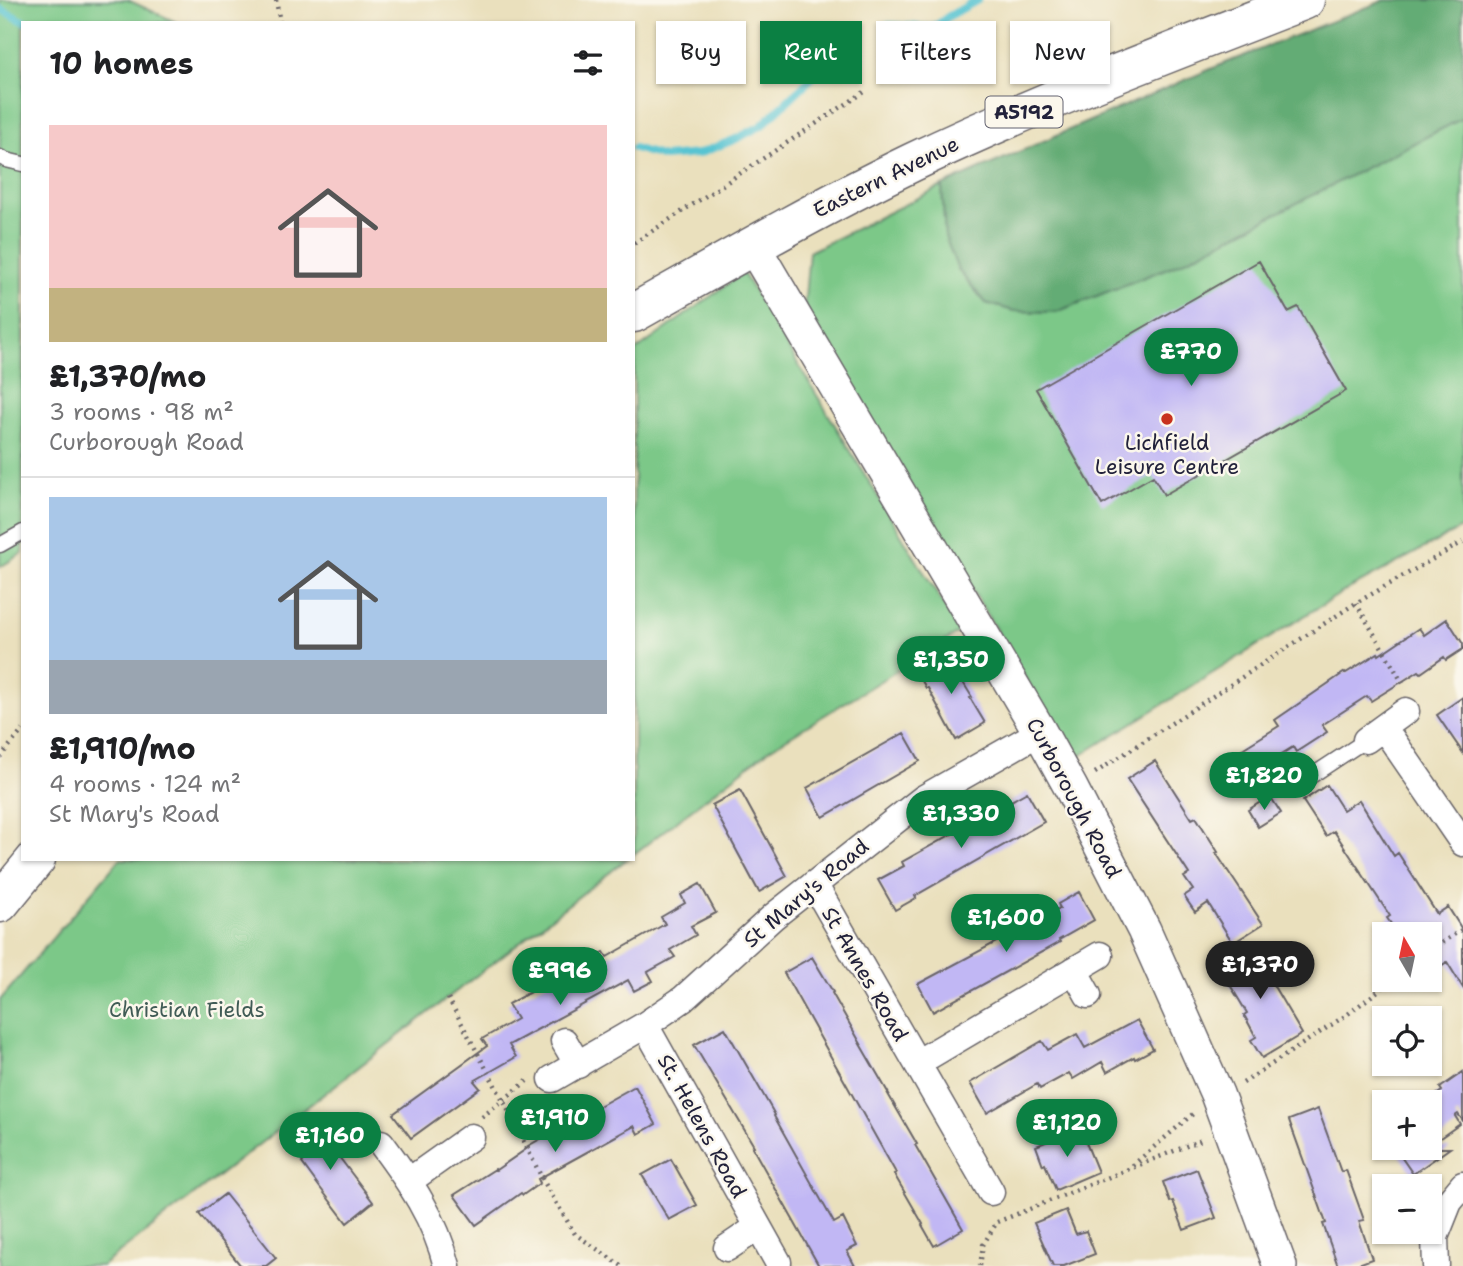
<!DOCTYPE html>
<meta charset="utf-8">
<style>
body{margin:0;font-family:"Shantell Sans",sans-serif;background:#f6f6f6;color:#202124;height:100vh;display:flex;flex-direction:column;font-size:26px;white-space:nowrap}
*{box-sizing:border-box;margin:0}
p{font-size:23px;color:#757577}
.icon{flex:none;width:38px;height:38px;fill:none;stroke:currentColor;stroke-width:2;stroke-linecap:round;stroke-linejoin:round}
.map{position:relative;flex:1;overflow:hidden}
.drawer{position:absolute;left:21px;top:21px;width:614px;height:840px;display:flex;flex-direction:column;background:#fff;border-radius:0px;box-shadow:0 2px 5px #0004}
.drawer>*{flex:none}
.banner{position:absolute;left:656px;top:21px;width:665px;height:63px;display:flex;gap:14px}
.needle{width:46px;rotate:351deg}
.fabs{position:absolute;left:1372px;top:922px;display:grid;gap:14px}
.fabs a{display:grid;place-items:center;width:70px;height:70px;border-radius:0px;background:#fff;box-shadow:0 2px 5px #0004;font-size:35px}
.price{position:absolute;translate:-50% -60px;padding:0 16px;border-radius:24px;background:#0b8043;color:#fff;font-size:23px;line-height:46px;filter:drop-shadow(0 2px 4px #0008)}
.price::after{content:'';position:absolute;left:50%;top:42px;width:21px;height:16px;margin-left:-10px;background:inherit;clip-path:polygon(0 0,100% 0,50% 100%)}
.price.selected{background:#222;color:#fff}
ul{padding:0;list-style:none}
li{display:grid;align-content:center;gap:14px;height:371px;padding:0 28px}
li+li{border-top:2px solid #e0e0e0}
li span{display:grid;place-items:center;height:217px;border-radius:0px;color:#555}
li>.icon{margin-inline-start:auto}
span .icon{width:126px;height:126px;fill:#fffc;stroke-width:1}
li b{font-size:30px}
h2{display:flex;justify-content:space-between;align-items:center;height:84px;padding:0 28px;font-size:30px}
.chip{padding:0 24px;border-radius:0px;background:#fff;box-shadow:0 2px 5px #0004;font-size:24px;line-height:63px}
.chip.selected{background:#0b8043;color:#fff}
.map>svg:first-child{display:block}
.green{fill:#7bc888;stroke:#4e7562;stroke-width:2}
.forest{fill:#64ac74;stroke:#436758;stroke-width:2}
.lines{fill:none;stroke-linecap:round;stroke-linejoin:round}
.stream{stroke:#58c4d2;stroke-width:8}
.building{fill:#c1b7f4}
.service-casing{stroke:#686468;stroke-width:17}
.minor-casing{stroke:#686468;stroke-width:29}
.tertiary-casing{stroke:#686468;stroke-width:36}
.trunk-casing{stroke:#686468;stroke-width:41}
.path{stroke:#686468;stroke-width:4.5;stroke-dasharray:2 5;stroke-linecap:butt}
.service{stroke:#fff;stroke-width:14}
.minor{stroke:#fff;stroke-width:26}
.tertiary{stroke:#fff;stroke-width:33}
.trunk{stroke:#fff;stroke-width:38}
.poi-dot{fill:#c8321e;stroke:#fbf7ec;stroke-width:2.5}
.labels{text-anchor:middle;stroke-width:5;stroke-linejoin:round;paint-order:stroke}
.shield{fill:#fbf7ec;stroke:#636270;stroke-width:2}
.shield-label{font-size:19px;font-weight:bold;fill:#22223b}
.street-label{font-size:21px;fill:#22223b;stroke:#fbf7ec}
.poi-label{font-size:21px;fill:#22223b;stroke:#fbf7ec}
.park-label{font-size:21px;fill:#415c56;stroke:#fbf7ec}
</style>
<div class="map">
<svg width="1463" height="1266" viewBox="0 0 1463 1266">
<rect width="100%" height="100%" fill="#fbf7ec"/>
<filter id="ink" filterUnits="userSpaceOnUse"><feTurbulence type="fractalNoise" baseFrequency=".0143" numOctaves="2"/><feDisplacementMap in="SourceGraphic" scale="14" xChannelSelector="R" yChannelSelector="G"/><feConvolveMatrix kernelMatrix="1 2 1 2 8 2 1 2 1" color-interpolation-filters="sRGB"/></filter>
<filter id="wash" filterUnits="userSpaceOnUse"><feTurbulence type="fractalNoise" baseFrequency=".00686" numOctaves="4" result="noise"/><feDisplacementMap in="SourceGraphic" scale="28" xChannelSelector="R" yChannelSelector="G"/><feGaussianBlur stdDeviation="1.57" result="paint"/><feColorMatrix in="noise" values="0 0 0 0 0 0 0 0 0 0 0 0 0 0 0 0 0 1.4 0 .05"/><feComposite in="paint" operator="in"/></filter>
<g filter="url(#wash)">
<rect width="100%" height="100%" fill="#eae0bd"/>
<path class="green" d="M0,0h128l50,23h-155v530l-23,14z
M1463,118v409l-120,65 -268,167 -22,-34 -249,-416 5,-57 133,-66 3,50 13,34 28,33 28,8 42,1 124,-49z
M743,273l217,359 -189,116 -137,106v-502z
M120,859h507l-525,407h-102v-266z"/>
<path class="forest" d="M1385,0h78v118l-283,145 -124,49 -42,-1 -28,-8 -28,-33 -13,-34 -3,-50 115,-51 156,-67z"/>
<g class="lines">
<path class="stream" d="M0,9l27,14
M888,25l45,3 16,-12 29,-16
M634,148l30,9 34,-3 38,-15 25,-13 92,-87"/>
</g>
<g id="blocks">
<path class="building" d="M1259,261l29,51 10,-5 48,84 -182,104 -11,-19 -51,29 -66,-116z
M1447,619l16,25v5l-17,11 -2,-3 -23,16 -2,-2 -48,30 -4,-5 -45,29 5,7 -31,20 -3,-5 -40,25 -14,-21 40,-25 -4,-6 70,-48 1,1 32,-20 1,2 40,-27 5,7z
M945,653l27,44 -2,1 15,25 -29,17 -28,-52h-2l-10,-18z
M1463,697v56l-26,-38z
M904,733l16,28 -97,56 -16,-29z
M1155,761l37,58 4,-2 22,35 -2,1 47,71 -30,19 -25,-40 -13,9 -11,-16 9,-6 -9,-13 5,-3 -62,-95z
M1327,785l16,25 16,-10 35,56 4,-3 39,61 11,-7 15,24v57l-16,-26 -17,11v-39h-32l-11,-16 3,-2 -56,-85 -8,5 -23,-35z
M740,790l47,86 -28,16 -47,-87z
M1027,792l17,30 -129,74 1,2 -21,12 -17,-30 26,-14 -2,-4z
M1270,796l11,17 -23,14 -10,-17z
M700,884l16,29 -25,13 5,9 -26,15 5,7 -27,15 5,9 -19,10 -6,-11 -119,65 7,12 -42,24 6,7 -69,50 -18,-24 94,-68 -5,-7 35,-20 -9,-15 96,-52 3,5 58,-33 -4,-7 24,-14 -4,-8z
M1079,892l15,28 -35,20 1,2 -127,70 -15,-28 142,-76 -2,-4z
M1253,944l22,38 -3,1 30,51 -40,24 -11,-18 5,-3 -12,-22 3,-2 -29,-48z
M812,957l21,35 -1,1 29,51h-1l29,50h-1l29,50 -2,1 48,84 -29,17 -12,-21 1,-1 -29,-50 2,-1 -112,-200z
M1137,1020l16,29 -18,10 -1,-2 -27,15 -5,-10 -29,17 -4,-6 -29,16 -3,-5 -50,29 -17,-30 72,-42 6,9 29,-16 8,14z
M725,1028l50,87 -1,1 60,107 9,-5 14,28 -10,5 8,15h-36l-67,-119 2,-1 -60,-101z
M1463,1072v49l-5,-7 -3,2 5,8 -30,21v-46l12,-8 -2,-3z
M635,1086l21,38 -18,10 -4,-8 -96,53 2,4 -17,12 -2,-2 -45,32 -22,-30 41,-26 1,1 33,-23 -1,-1z
M1318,1109l23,63 5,-2 18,50 -5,1 13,38 -19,7h-15l-15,-42 3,-1 -37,-103z
M312,1121l61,81 -26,21 -29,-38 -16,-22 1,-1 -17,-22z
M1080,1128l18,44 -42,18 -11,-26 -2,1 -7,-19z
M1395,1148h55l-37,26z
M671,1159l26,46 -28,15 -27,-45z
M1197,1169l19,49 -32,12 -11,-29 -3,1 -7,-20z
M225,1194l51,64 -10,8h-25l-42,-52z
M1066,1210l10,24 10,-3 9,23 -31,12h-11l-19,-43z"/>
</g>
</g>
<g filter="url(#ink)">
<use href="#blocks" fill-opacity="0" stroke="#686468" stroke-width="2"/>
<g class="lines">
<g class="service-casing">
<path id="service" d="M0,157l6,3 17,4
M0,545l23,-13
M1293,788l73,-48"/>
</g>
<g class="minor-casing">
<path id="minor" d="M1384,728l79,115
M1366,740l40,-29
M814,884l177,308
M1074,970l14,25
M645,1025l133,237
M564,1041l14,24
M917,1063l183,-108
M552,1079l93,-54 38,-26 91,-83 150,-118 116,-66
M381,1143c29,39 54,75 66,123
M409,1181l62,-44
M727,1248l31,-21
M1436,1266l-1,-29 14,-35 14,-17"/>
</g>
<g class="tertiary-casing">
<path id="tertiary" d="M753,246l287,486 31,56 73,142 73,164 63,172"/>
</g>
<g class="trunk-casing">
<path id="trunk" d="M634,313c92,-52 184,-105 279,-151 128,-61 261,-111 392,-162
M0,903l36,-44"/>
</g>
<path class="path" d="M276,0l4,23
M634,243l232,-152
M1356,603l49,84
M0,757l23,-27
M1095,773l261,-170 107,-61
M1430,950l33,-21
M448,998l55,102 41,82 31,52 47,32
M1243,1083l105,-69 44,-34
M482,1117l45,-36
M1127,1170l67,-57
M997,1222l207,-83
M980,1266l3,-21 14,-23"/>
<use href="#service" class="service"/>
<use href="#minor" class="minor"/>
<use href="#tertiary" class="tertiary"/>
<use href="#trunk" class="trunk"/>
</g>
</g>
<circle class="poi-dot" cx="1167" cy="419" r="7"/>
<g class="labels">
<rect class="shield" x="985.5" y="96.5" width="77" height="31" rx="5"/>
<g class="shield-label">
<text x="1024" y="119">A5192</text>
</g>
<g class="street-label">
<text transform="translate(886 177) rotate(-26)" y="7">Eastern Avenue</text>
<text transform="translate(1074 798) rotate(62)" y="7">Curborough Road</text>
<text transform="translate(806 893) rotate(-40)" y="7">St Mary's Road</text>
<text transform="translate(865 974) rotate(60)" y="7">St Annes Road</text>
<text transform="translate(702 1126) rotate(61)" y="7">St. Helens Road</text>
</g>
<g class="poi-label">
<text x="1167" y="450">Lichfield<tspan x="1167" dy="24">Leisure Centre</tspan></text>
</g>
<g class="park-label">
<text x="187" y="1017">Christian Fields</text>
</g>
</g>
</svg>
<div class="fabs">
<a><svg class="needle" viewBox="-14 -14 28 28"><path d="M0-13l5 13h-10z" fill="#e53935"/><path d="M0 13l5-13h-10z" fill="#757577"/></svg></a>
<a><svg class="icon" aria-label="locate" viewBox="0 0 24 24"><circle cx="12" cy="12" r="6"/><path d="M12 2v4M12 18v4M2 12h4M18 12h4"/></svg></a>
<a>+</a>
<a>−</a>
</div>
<b class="price" style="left:1191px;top:388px">£770</b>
<b class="price" style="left:951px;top:696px">£1,350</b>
<b class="price" style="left:1264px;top:812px">£1,820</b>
<b class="price" style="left:961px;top:850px">£1,330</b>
<b class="price" style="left:1006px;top:954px">£1,600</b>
<b class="price selected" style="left:1260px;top:1001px">£1,370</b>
<b class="price" style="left:560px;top:1007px">£996</b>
<b class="price" style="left:555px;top:1154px">£1,910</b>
<b class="price" style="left:1067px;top:1159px">£1,120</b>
<b class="price" style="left:330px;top:1172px">£1,160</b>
<div class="banner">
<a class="chip">Buy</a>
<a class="chip selected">Rent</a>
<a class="chip">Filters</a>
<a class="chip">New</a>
</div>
<section class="drawer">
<h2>10 homes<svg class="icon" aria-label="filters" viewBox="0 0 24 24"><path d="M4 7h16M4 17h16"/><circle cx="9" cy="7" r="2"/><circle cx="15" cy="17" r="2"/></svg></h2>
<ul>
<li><span style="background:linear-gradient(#f6c9c9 75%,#c2b280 0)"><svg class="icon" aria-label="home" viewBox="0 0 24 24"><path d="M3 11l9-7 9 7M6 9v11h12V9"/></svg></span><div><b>£1,370/mo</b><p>3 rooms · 98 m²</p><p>Curborough Road</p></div></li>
<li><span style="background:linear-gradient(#a9c7e8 75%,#9aa5b1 0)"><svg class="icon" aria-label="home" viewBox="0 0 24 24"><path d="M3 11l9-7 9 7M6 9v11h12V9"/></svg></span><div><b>£1,910/mo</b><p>4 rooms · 124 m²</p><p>St Mary's Road</p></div></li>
</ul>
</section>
</div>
